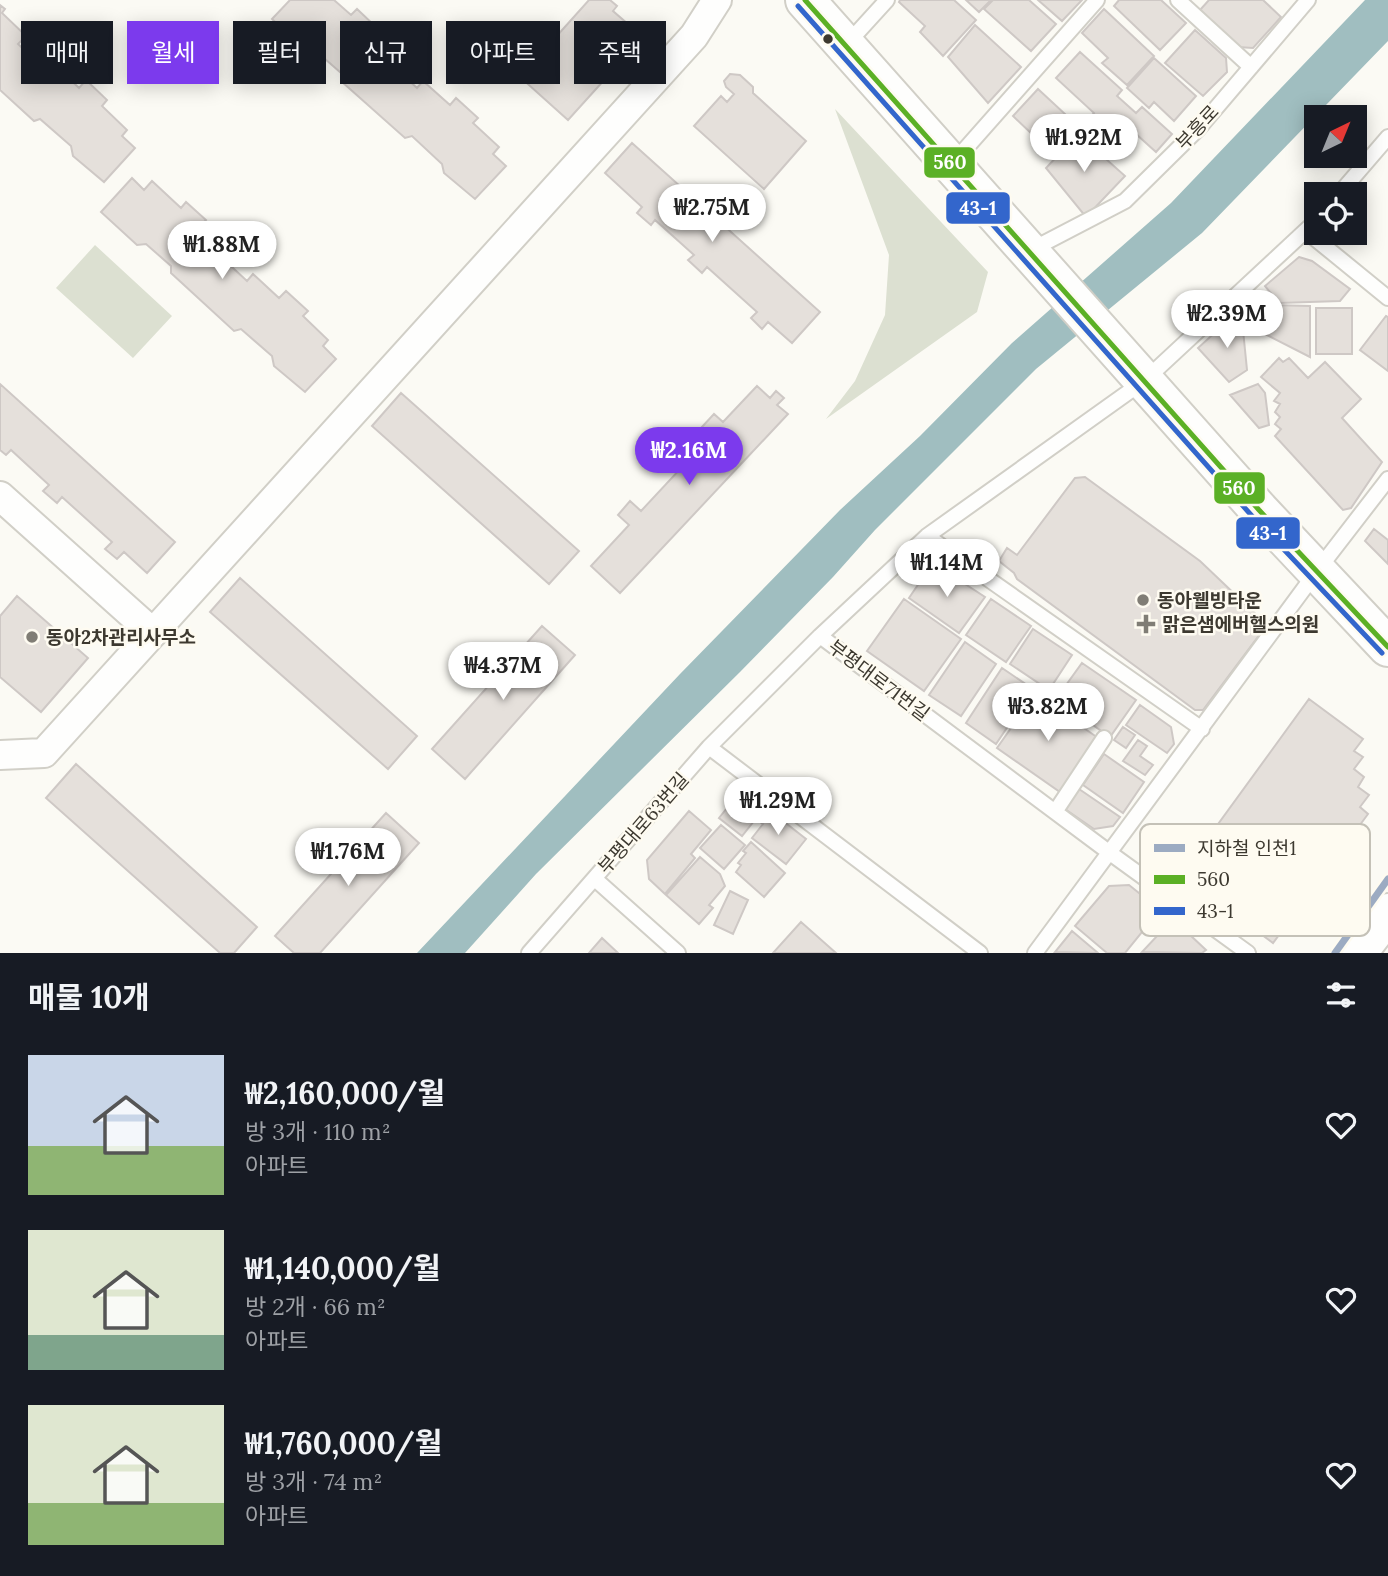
<!DOCTYPE html>
<html lang="ko">
<meta charset="utf-8">
<style>
body{margin:0;font-family:Lora,"Noto Sans KR",serif;background:#20242c;color:#f1f3f6;height:100vh;display:flex;flex-direction:column;font-size:26px;white-space:nowrap}
*{box-sizing:border-box;margin:0}
p{font-size:23px;color:#9ea1a6}
.icon{flex:none;width:38px;height:38px;fill:none;stroke:currentColor;stroke-width:2;stroke-linecap:round;stroke-linejoin:round}
.map{position:relative;height:953px;overflow:hidden}
.side{display:flex;flex-direction:column;background:#171b24;flex:1}
.side>*{flex:none}
.banner{position:absolute;left:21px;top:21px;width:700px;height:63px;display:flex;gap:14px}
.needle{width:46px;rotate:43deg}
.fabs{position:absolute;left:1304px;top:105px;display:grid;gap:14px}
.fabs a{display:grid;place-items:center;width:63px;height:63px;border-radius:0px;background:#171b24;box-shadow:0 4px 18px #0003;font-size:35px}
.price{position:absolute;translate:-50% -60px;padding:0 16px;border-radius:24px;background:#fff;color:#222;font-size:23px;line-height:46px;filter:drop-shadow(0 2px 4px #0008)}
.price::after{content:'';position:absolute;left:50%;top:42px;width:21px;height:16px;margin-left:-10px;background:inherit;clip-path:polygon(0 0,100% 0,50% 100%)}
.price.active{background:#7c3aed;color:#fff}
ul{padding:0;list-style:none}
li{display:flex;align-items:center;gap:21px;height:175px;padding:0 28px}
li span{display:grid;place-items:center;flex:none;width:196px;height:140px;border-radius:0px;color:#555}
li>.icon{margin-inline-start:auto}
span .icon{width:84px;height:84px;fill:#fffc;stroke-width:1}
li b{font-size:30px}
h2{display:flex;justify-content:space-between;align-items:center;height:84px;padding:0 28px;font-size:30px}
.pill{padding:0 24px;border-radius:0px;background:#171b24;box-shadow:0 4px 18px #0003;font-size:24px;line-height:63px}
.pill.active{background:#7c3aed;color:#fff}
.map>svg:first-child{display:block}
.green{fill:#dce0d1}
.water{fill:#a0bec0}
.building{fill:#e5e0db;stroke:#cec8c5;stroke-width:2}
.lines{fill:none;stroke-linecap:round;stroke-linejoin:round}
.service-casing{stroke:#d1cfc7;stroke-width:18}
.minor-casing{stroke:#d1cfc7;stroke-width:32}
.secondary-casing{stroke:#d1cfc7;stroke-width:42}
.service{stroke:#fefefd;stroke-width:14}
.minor{stroke:#fefefd;stroke-width:28}
.secondary{stroke:#fefefd;stroke-width:38}
.bus-1-casing{stroke:#fefbf1;stroke-width:10}
.bus-2-casing{stroke:#fefbf1;stroke-width:10}
.bus-1{stroke:#5bb025;stroke-width:5}
.bus-2{stroke:#36c;stroke-width:5}
.metro-1-casing{stroke:#fefbf1;stroke-width:12}
.metro-1{stroke:#9cabc2;stroke-width:7}
.bus-dot{fill:#3d3930;stroke:#fefbf1;stroke-width:2.5}
.poi-dot{fill:#807d75;stroke:#fefbf1;stroke-width:2.5}
.labels{text-anchor:middle;stroke-width:5;stroke-linejoin:round;paint-order:stroke}
.street-label{font-size:19px;fill:#3d3930;stroke:#fefbf1}
.poi-label{font-size:19px;font-weight:bold;fill:#3d3930;stroke:#fefbf1;text-anchor:start}
.key{fill:#fefbf1;stroke:#c4c1b7;stroke-width:2}
.key-label{font-size:19px;fill:#3d3930}
.line-badge{stroke:#fefbf1;stroke-width:2.5}
.badge-label{font-size:19px;text-anchor:middle;font-weight:bold;fill:#fff}
</style>
<div class="map">
<svg width="1388" height="953" viewBox="0 0 1388 953">
<rect width="100%" height="100%" fill="#fbfaf4"/>
<path class="green" d="M835,109l153,163 -11,40 -151,107 29,-38 30,-66 4,-60z
M95,245l77,71 -39,42 -77,-70z"/>
<path class="water" d="M1365,0h23v41l-186,192 -166,136 -161,161 -42,47 -93,95 -204,202 -71,79h-48l263,-279 160,-164 80,-74 92,-93 159,-140z"/>
<path class="building" d="M290,0h44l17,15 6,-6 19,18 -3,4 24,23 -8,8 28,26 6,-7 27,24 6,-7 22,20 -5,5 26,24 -6,7 13,12 -31,33 -31,-26 -2,-9 -30,-28 -7,2 -64,-57v-8l-25,-22 -9,1 -35,-33z
M589,0h21l7,6 -4,5 30,26 -75,83 -48,-43z
M900,0h54l22,20 -33,36 -23,-24 5,-6 -26,-24z
M966,0h25l-12,12z
M993,0h36l27,24 -25,27 -47,-42z
M1038,0h44l-20,21z
M1119,0h42l25,23 -26,27 -46,-44z
M1209,0h54l18,17 -28,31 -15,-1 -38,-37z
M0,5l5,4 -3,4 24,23 -8,8 28,26 7,-7 26,25 7,-8 21,20 -5,6 25,24 -5,6 13,12 -31,34 -31,-26 -2,-10 -31,-27 -6,2 -34,-31z
M1104,9l50,47 -27,29 -25,-22 6,-5 -26,-25z
M975,25l46,42 -33,36 -40,-46z
M1195,30l31,28 1,14 -24,24 -38,-33z
M1080,52l42,38 -5,6 19,17 6,-6 30,27 -16,18 -30,-27 -17,18 -23,-21 8,-9 -38,-35z
M1154,58l42,38 -22,25 -20,-19 -5,6 -22,-20z
M730,74l10,1 13,12v6l53,48 -42,48 -70,-63 27,-30 6,6 7,-8 -8,-7 -2,-6z
M1038,89l41,38 -25,28 -41,-39z
M1078,134l47,42 -39,41 -40,-49z
M632,143l188,169 -28,31 -24,-21 -6,7 -11,-11 6,-6 -50,-45 -5,6 -14,-13 6,-5 -39,-35 -4,5 -14,-12 5,-6 -37,-34z
M132,178l12,12 8,-9 29,27 5,-6 20,18 -3,3 24,24 -8,8 28,26 6,-7 26,24 7,-7 22,20 -5,5 25,24 -5,6 13,13 -31,33 -31,-26 -2,-10 -31,-27 -7,2 -63,-58v-7l-25,-22 -9,1 -36,-33z
M1299,257l13,4 38,28 -10,12 -61,2 -14,-17z
M1259,294l10,11 41,1v51l-55,-28 -17,-16z
M1316,308h36v46h-36z
M1386,316l2,1v54l-28,-21z
M1231,318l12,12 4,40 -18,12 -31,-34z
M1279,358l4,4 6,-4 19,20 17,-16 36,37 -19,19 40,44 -31,46 -8,2 -68,-74 6,-7 -6,-5 5,-7 -5,-5 5,-8 -6,-3 6,-8 -19,-16z
M0,384l175,158 -28,31 -23,-21 -7,7 -12,-10 7,-7 -50,-45 -5,6 -14,-12 6,-6 -38,-35 -5,5 -6,-5z
M1258,384l7,9 4,32 -10,3 -29,-33z
M757,386l13,12 6,-7 8,7 -7,7 11,9 -168,179 -29,-27 38,-41 -11,-10 12,-14 11,10 69,-74 -9,-9 13,-14 9,8z
M401,393l178,158 -30,33 -177,-158z
M1085,477l115,84 63,60v9l-60,80h-8l-178,-131 -3,-6 -15,-12 8,-13 10,7 58,-77z
M1374,529l14,11v24l-23,-23z
M928,570l17,1 40,26 -26,36 -50,-35z
M240,578l177,158 -29,33 -178,-157z
M17,596l71,62 -47,54 -41,-35v-61z
M904,599l57,40 -37,52 -57,-40z
M991,599l40,27 -25,36 -40,-27z
M542,626l33,29 -110,124 -33,-30z
M1033,629l39,26 -23,35 -39,-26z
M965,642l31,22 -35,52 -32,-21z
M1082,663l54,37 -26,37 -54,-38z
M1002,668l31,21 -37,55 -30,-21z
M1035,694l63,44 -38,54 -63,-44z
M1309,699l54,40 -9,12 9,6 -9,12 10,8 -6,10 11,8 -9,12 8,7 -95,129 -92,-68z
M1140,705l31,22 3,17 -7,9 -41,-28z
M1123,727l12,8 -9,13 -12,-8z
M1138,740l9,6 -7,10 13,9 -8,10 -22,-14z
M1104,754l40,28 -21,31 -40,-28z
M76,764l181,163 -23,26h-14l-174,-155z
M743,788l23,18 -24,30 -23,-18z
M1079,789l41,28 -7,9 -19,3 -29,-20z
M769,810l37,29 -20,25 -34,-26 11,-14 -3,-2z
M689,811l22,19 -20,24 4,4 -30,36 -16,-15 -2,-19z
M386,813l33,30 -99,110h-26l-19,-17z
M721,825l24,20 -21,24 -24,-21z
M751,842l34,31 -21,24 -28,-25 5,-7 -3,-2 8,-10 -3,-2z
M700,857l20,17 5,12 -16,19 4,3 -14,16 -33,-29z
M1129,885l31,25 -35,43h-18l-32,-27 34,-40z
M730,891l18,9 -15,34 -19,-9z
M1173,919l33,31 -4,3 -60,-1z
M801,922l35,31h-63z
M1072,931l26,22 -43,-1z
M602,938l16,15h-29z"/>
<g class="lines">
<g class="service-casing">
<path id="service" d="M1178,0l73,67
M846,45l41,-45
M952,164l145,-164
M1339,194l49,-57
M1307,232l81,66
M1029,251l96,-50 74,-73 109,-128
M927,536l275,193
M820,636l290,217 138,100
M709,747l271,206
M1055,812l49,-74
M595,879l83,74
M529,953l180,-206 111,-111 107,-100 217,-155 172,-160
M1035,953l282,-382 71,-92"/>
</g>
<g class="minor-casing">
<path id="minor" d="M0,496l153,137
M0,755l44,-2 650,-717 23,-36"/>
</g>
<g class="secondary-casing">
<path id="secondary" d="M805,0l454,510 129,137
M1357,953l31,-40"/>
</g>
<use href="#service" class="service"/>
<use href="#minor" class="minor"/>
<use href="#secondary" class="secondary"/>
<g class="bus-1-casing">
<path id="bus-1" d="M805,0l454,510 129,137"/>
</g>
<g class="bus-2-casing">
<path id="bus-2" d="M798,6l454,510 130,137"/>
</g>
<use href="#bus-1" class="bus-1"/>
<use href="#bus-2" class="bus-2"/>
<g class="metro-1-casing">
<path id="metro-1" d="M1335,953l53,-74"/>
</g>
<use href="#metro-1" class="metro-1"/>
</g>
<circle class="bus-dot" cx="828" cy="39" r="6"/>
<g class="poi-dot">
<circle cx="1143" cy="600" r="7"/>
<path d="M1142.5 613.5h7v7h7v7h-7v7h-7v-7h-7v-7h7z"/>
<circle cx="32" cy="637" r="7"/>
</g>
<g class="labels">
<g class="street-label">
<text transform="translate(1197 127) rotate(-47)" y="7">부흥로</text>
<text transform="translate(879 680) rotate(37)" y="7">부평대로71번길</text>
<text transform="translate(643 823) rotate(-49)" y="7">부평대로63번길</text>
</g>
<g class="poi-label">
<text x="1157" y="607">동아웰빙타운</text>
<text x="1162" y="631">맑은샘에버헬스의원</text>
<text x="46" y="644">동아2차관리사무소</text>
</g>
</g>
<rect x="1140" y="824" width="230" height="112" rx="10" class="key"/>
<rect x="1154" y="844" width="31" height="8" fill="#9cabc2"/>
<rect x="1154" y="875" width="31" height="9" fill="#5bb025"/>
<rect x="1154" y="907" width="31" height="8" fill="#36c"/>
<g class="key-label">
<text x="1197" y="855">지하철 인천1</text>
<text x="1197" y="886">560</text>
<text x="1197" y="918">43-1</text>
</g>
<g class="line-badge">
<rect x="923" y="146" width="53" height="33" rx="7" fill="#5bb025"/>
<rect x="945" y="191" width="66" height="34" rx="7" fill="#36c"/>
<rect x="1213" y="471" width="53" height="34" rx="7" fill="#5bb025"/>
<rect x="1235" y="516" width="66" height="34" rx="7" fill="#36c"/>
</g>
<g class="badge-label">
<text x="950" y="169">560</text>
<text x="978" y="215">43-1</text>
<text x="1239" y="495">560</text>
<text x="1268" y="540">43-1</text>
</g>
</svg>
<div class="fabs">
<a><svg class="needle" viewBox="-14 -14 28 28"><path d="M0-13l5 13h-10z" fill="#e53935"/><path d="M0 13l5-13h-10z" fill="#9ea1a6"/></svg></a>
<a><svg class="icon" aria-label="locate" viewBox="0 0 24 24"><circle cx="12" cy="12" r="6"/><path d="M12 2v4M12 18v4M2 12h4M18 12h4"/></svg></a>
</div>
<b class="price" style="left:1084px;top:174px">₩1.92M</b>
<b class="price" style="left:712px;top:244px">₩2.75M</b>
<b class="price" style="left:222px;top:281px">₩1.88M</b>
<b class="price" style="left:1227px;top:350px">₩2.39M</b>
<b class="price active" style="left:689px;top:487px">₩2.16M</b>
<b class="price" style="left:947px;top:599px">₩1.14M</b>
<b class="price" style="left:503px;top:702px">₩4.37M</b>
<b class="price" style="left:1048px;top:743px">₩3.82M</b>
<b class="price" style="left:778px;top:837px">₩1.29M</b>
<b class="price" style="left:348px;top:888px">₩1.76M</b>
<div class="banner">
<a class="pill">매매</a>
<a class="pill active">월세</a>
<a class="pill">필터</a>
<a class="pill">신규</a>
<a class="pill">아파트</a>
<a class="pill">주택</a>
</div>
</div>
<section class="side">
<h2>매물 10개<svg class="icon" aria-label="filters" viewBox="0 0 24 24"><path d="M4 7h16M4 17h16"/><circle cx="9" cy="7" r="2"/><circle cx="15" cy="17" r="2"/></svg></h2>
<ul>
<li><span style="background:linear-gradient(#c9d6e8 65%,#8fb573 0)"><svg class="icon" aria-label="home" viewBox="0 0 24 24"><path d="M3 11l9-7 9 7M6 9v11h12V9"/></svg></span><div><b>₩2,160,000/월</b><p>방 3개 · 110 m²</p><p>아파트</p></div><svg class="icon" aria-label="heart" viewBox="0 0 24 24"><path d="M12 20l-8-8c-3-5 5-10 8-4 3-6 11-1 8 4z"/></svg></li>
<li><span style="background:linear-gradient(#dfe7d0 75%,#7fa58c 0)"><svg class="icon" aria-label="home" viewBox="0 0 24 24"><path d="M3 11l9-7 9 7M6 9v11h12V9"/></svg></span><div><b>₩1,140,000/월</b><p>방 2개 · 66 m²</p><p>아파트</p></div><svg class="icon" aria-label="heart" viewBox="0 0 24 24"><path d="M12 20l-8-8c-3-5 5-10 8-4 3-6 11-1 8 4z"/></svg></li>
<li><span style="background:linear-gradient(#dfe7d0 70%,#8fb573 0)"><svg class="icon" aria-label="home" viewBox="0 0 24 24"><path d="M3 11l9-7 9 7M6 9v11h12V9"/></svg></span><div><b>₩1,760,000/월</b><p>방 3개 · 74 m²</p><p>아파트</p></div><svg class="icon" aria-label="heart" viewBox="0 0 24 24"><path d="M12 20l-8-8c-3-5 5-10 8-4 3-6 11-1 8 4z"/></svg></li>
</ul>
</section>
